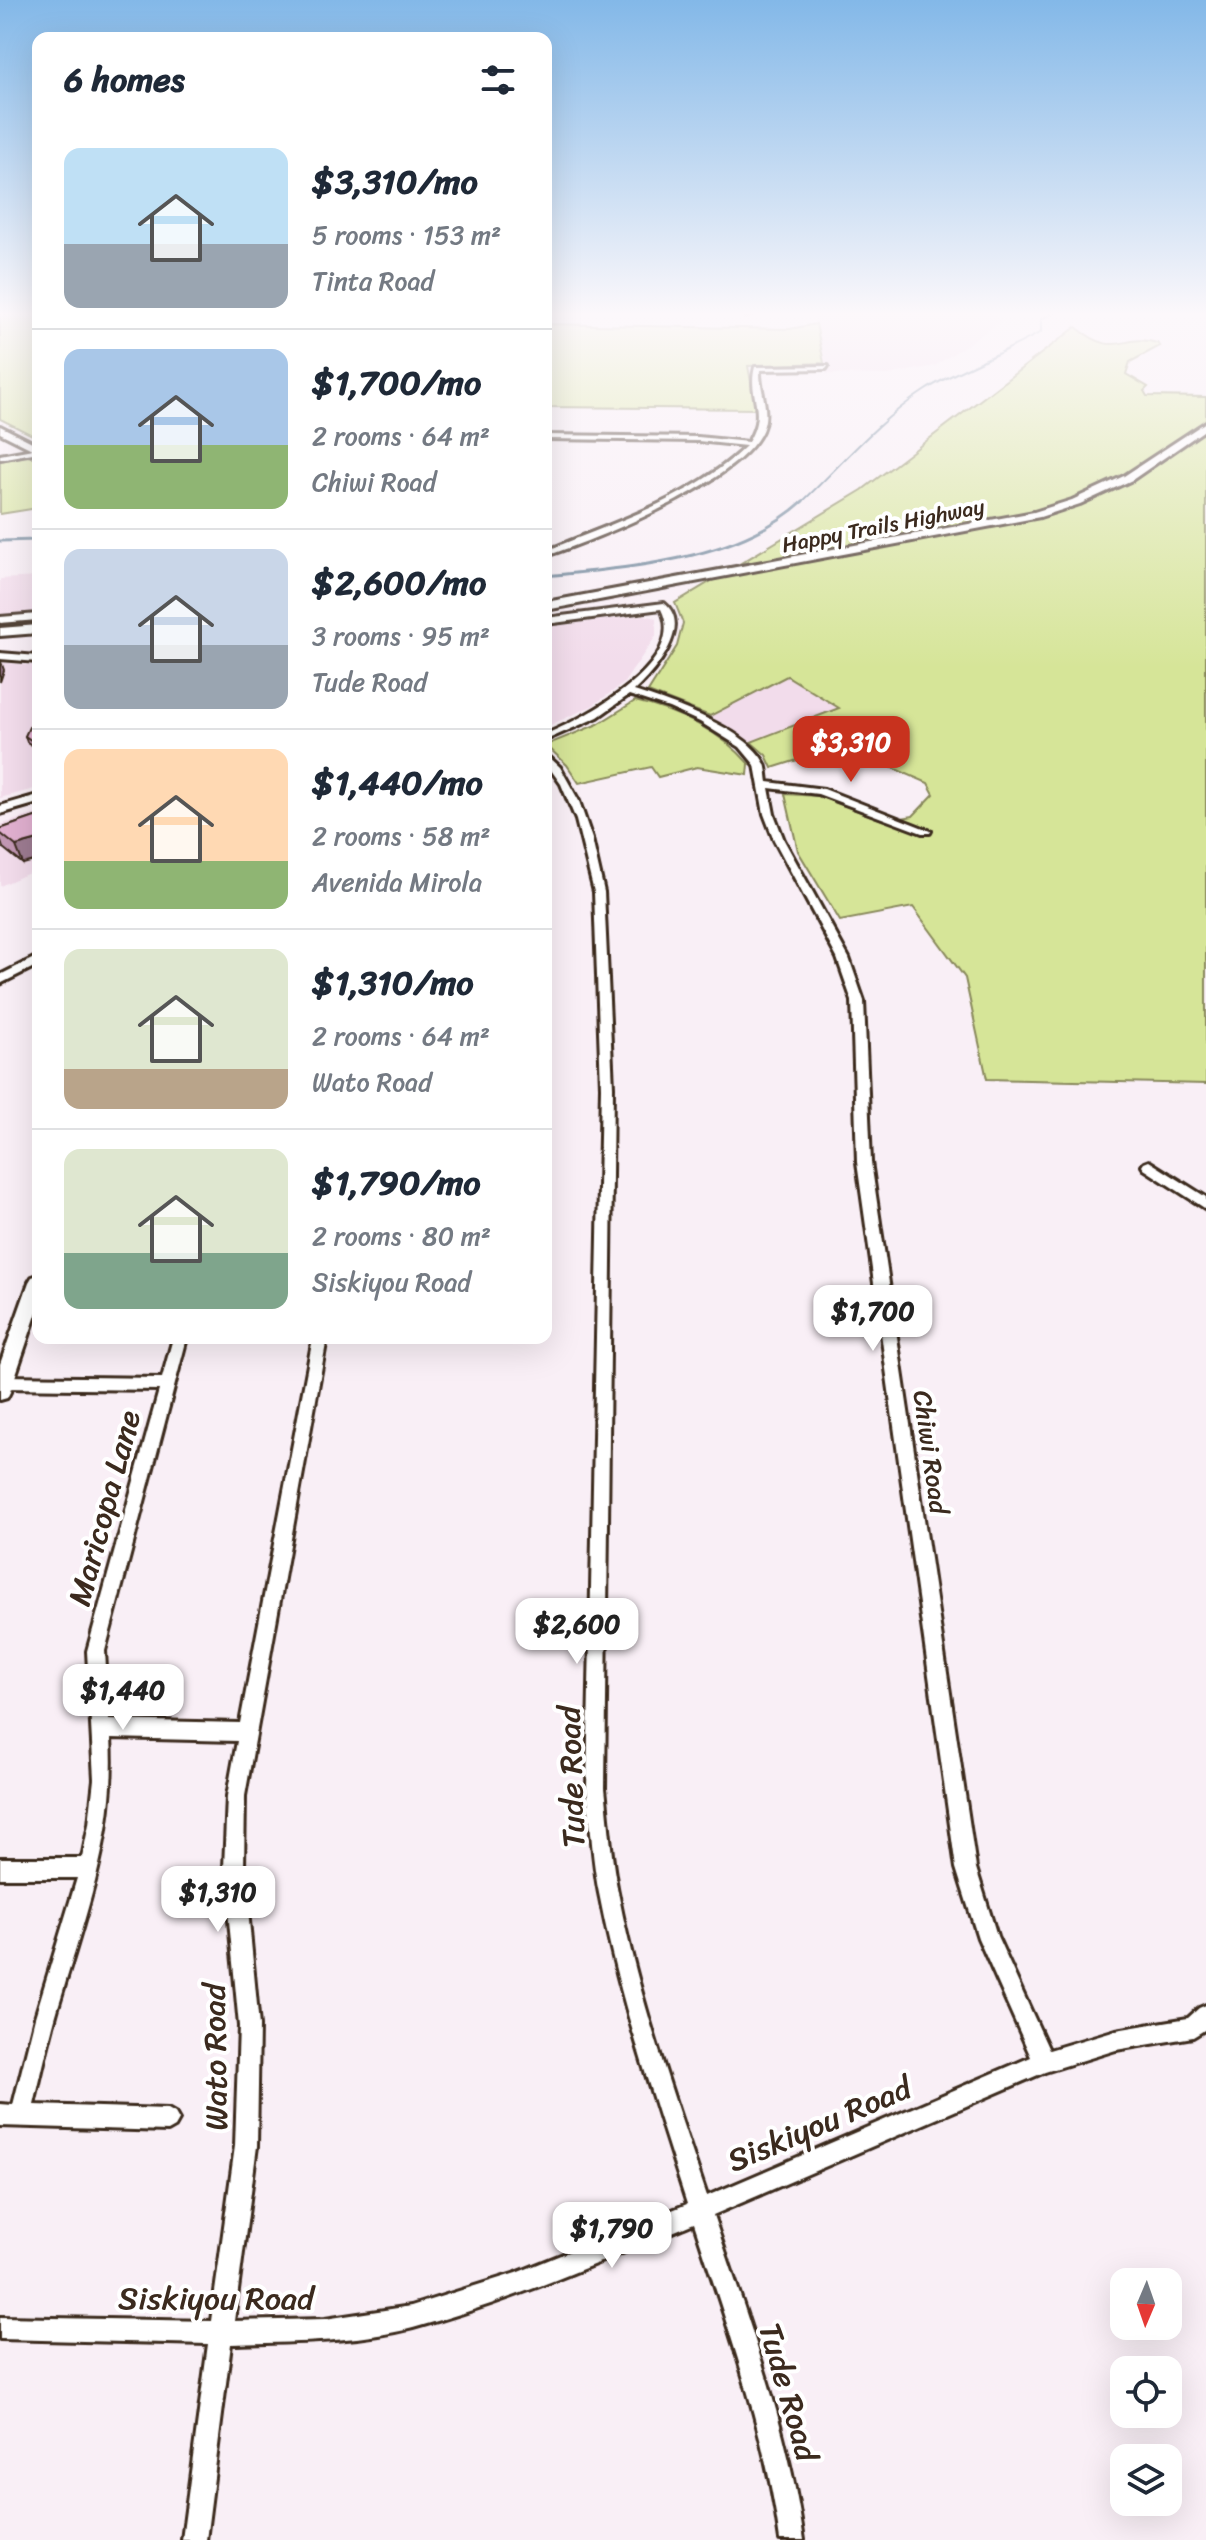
<!DOCTYPE html>
<meta charset="utf-8">
<style>
body{margin:0;font-family:Sriracha,sans-serif;background:#f6f6f7;color:#1f2937;height:100vh;display:flex;flex-direction:column;font-size:30px;white-space:nowrap}
*{box-sizing:border-box;margin:0}
p{font-size:26px;color:#747a83}
.icon{flex:none;width:44px;height:44px;fill:none;stroke:currentColor;stroke-width:2;stroke-linecap:round;stroke-linejoin:round}
.map{position:relative;flex:1;overflow:hidden}
.sheet{position:absolute;left:32px;top:32px;width:520px;height:1312px;display:flex;flex-direction:column;background:#fff;border-radius:16px;box-shadow:0 8px 32px #0002}
.sheet>*{flex:none}
.needle{width:52px;rotate:182deg}
.controls{position:absolute;left:1110px;top:2268px;display:grid;gap:16px}
.controls a{display:grid;place-items:center;width:72px;height:72px;border-radius:16px;background:#fff;box-shadow:0 8px 32px #0002;font-size:40px}
.price{position:absolute;translate:-50% -68px;padding:0 18px;border-radius:16px;background:#fff;color:#222;font-size:26px;line-height:52px;filter:drop-shadow(0 2px 4px #0008)}
.price::after{content:'';position:absolute;left:50%;top:48px;width:24px;height:18px;margin-left:-12px;background:inherit;clip-path:polygon(0 0,100% 0,50% 100%)}
.price.on{background:#c8321e;color:#fff}
ul{padding:0;list-style:none}
li{display:flex;align-items:center;gap:24px;height:200px;padding:0 32px}
li+li{border-top:2px solid #e0e1e3}
li span{display:grid;place-items:center;flex:none;width:224px;height:160px;border-radius:16px;color:#555}
li>.icon{margin-inline-start:auto}
span .icon{width:96px;height:96px;fill:#fffc;stroke-width:1}
li b{font-size:34px}
h2{display:flex;justify-content:space-between;align-items:center;height:96px;padding:0 32px;font-size:34px}
.map>svg:first-child{display:block}
.built{fill:#f2dceb}
.green{fill:#d6e598;stroke:#88885b;stroke-width:2}
.lines{fill:none;stroke-linecap:round;stroke-linejoin:round}
.stream-far1{stroke:#6c8397;stroke-width:2}
.stream{stroke:#6c8397;stroke-width:3}
.street-casing{stroke:#3b2a1e;stroke-width:6}
.secondary-casing{stroke:#3b2a1e;stroke-width:6}
.primary-casing{stroke:#3b2a1e;stroke-width:6}
.street{fill:#fff;fill-rule:evenodd}
.secondary{fill:#fff;fill-rule:evenodd}
.primary{fill:#fff;fill-rule:evenodd}
.wall{fill:#c297b3;stroke:#3b2a1e;stroke-width:2}
.shaded-wall{fill:#9e7b92;stroke:#3b2a1e;stroke-width:2}
.building{fill:#e1b0d0;stroke:#3b2a1e;stroke-width:2}
.labels{text-anchor:middle;stroke-width:8;stroke-linejoin:round;paint-order:stroke}
.far-street-label{font-size:22px;fill:#3b2a1e;stroke:#fff}
.street-label{font-size:26px;fill:#3b2a1e;stroke:#fff}
.near-street-label{font-size:32px;fill:#3b2a1e;stroke:#fff}
</style>
<div class="map">
<svg width="1206" height="2540" viewBox="0 0 1206 2540">
<rect width="100%" height="100%" fill="#f9eff6"/>
<filter id="ink" filterUnits="userSpaceOnUse"><feTurbulence type="fractalNoise" baseFrequency=".0125" numOctaves="2"/><feDisplacementMap in="SourceGraphic" scale="16" xChannelSelector="R" yChannelSelector="G"/><feConvolveMatrix kernelMatrix="1 2 1 2 8 2 1 2 1" color-interpolation-filters="sRGB"/></filter>
<g filter="url(#ink)">
<path class="built" d="M813,312h179l8,10 -65,44 -47,9 -61,-1z
M38,577v37l-38,2v-37z
M645,615l11,3v18l-33,48 -31,22 -46,21v-100z
M0,662l38,4v122l-38,10z
M786,676l54,32 -89,34 -41,-26z
M38,813v56l-38,17v-61z"/>
<path class="green" d="M0,312h38v126l-38,-19z
M546,324l244,5 26,-5 8,39 -76,3 8,43 -210,-2z
M1076,327c42,34 45,5 81,16l3,3 -30,16 -4,12 22,13 -4,4 3,5 59,1v687l-219,-5 -22,-101 -52,-71 -73,14 -42,-70 -13,-57 34,2 66,25 28,-5 21,-22 -6,-11 -86,-37 -70,22 -6,-13 -15,-13 88,-34 -52,-32 -77,40 -62,-24 29,-46 6,-23 -8,-20 187,-113z
M26,456l12,2v50l-38,6v-53z
M635,701c42,10 86,30 114,63l-1,11 -51,-8 -39,10 -7,-10 -72,16 -12,-18 -21,-20 52,-21z"/>
<g class="lines">
<path class="stream-far1" d="M801,503c41,-39 75,-81 123,-112 37,-24 79,-37 117,-59v-13l14,-7"/>
<path class="stream" d="M0,541l38,-1
M546,576c84,-9 191,-15 257,-75"/>
<g class="street-casing">
<path id="street" d="M744,312h6v3l-5,1z
M828,366l-2,3 -66,1c-1,18 9,37 4,55 -14,54 -167,114 -218,131v-5c68,-29 146,-52 200,-105l-48,-5 -152,-2v-4l152,2 50,5c20,-33 -1,-45 7,-75z
M38,448v4l-38,7v-4z
M664,603c30,23 -10,70 -30,88 35,11 114,37 131,73 2,5 2,13 3,18l56,7 107,42 -1,2h-8l-104,-39 -49,-6 5,26 10,26 65,118 15,43 7,161 105,706 21,68 52,114 67,-20 72,-12 11,-10 7,-3v24l-13,8 -77,13 -71,22 -332,143c36,108 75,212 91,325h-24c-15,-110 -52,-212 -86,-317 -92,38 -184,79 -281,105 -58,15 -122,14 -182,16l-25,196h-24l26,-196 -208,-5v-22l211,4 24,-175 4,-120 -15,-158 3,-72 10,-55 -126,-3c6,89 -23,170 -48,253 -12,38 -20,76 -29,114l134,4 7,4 4,7 -4,7 -7,4 -168,-5v-22l13,1 22,-88 42,-139h-77v-20h82l7,-34 5,-45 -7,-128 72,-261 -159,-2v-12l162,2 11,-40h14l-82,313 4,69 131,3 73,-385h14l-82,458 -1,72 15,158 -2,120 -23,175 91,-2 86,-13 105,-33 171,-69c-32,-101 -67,-202 -87,-306 -8,-36 -9,-73 -13,-110l14,-701 -7,-195 -18,-72 -15,-36 -15,-21v-9l14,13 19,34 13,38 12,53 9,195 -8,701c4,36 6,73 14,109 20,102 55,201 88,299l324,-139 -53,-119 -22,-70 -99,-706 -5,-161 -15,-43 -63,-118 -10,-26 -9,-49 -15,-18 -40,-25 -31,-14 -40,-13 -31,22 -52,23v-6c39,-16 143,-71 115,-125l-115,15v-6z
M38,956v9l-38,19v-9z
M1149,1161l57,36v12l-62,-40 -2,-3 2,-3z"/>
</g>
<g class="secondary-casing">
<path id="secondary" d="M0,426l38,19v7l-38,-19z
M38,614v6l-38,3v-6z
M0,653l38,3v6l-38,-3z
M38,795v8l-38,11v-8z
M38,1275v34l-28,83 -3,6 -7,2v-36l29,-82 3,-5z"/>
</g>
<g class="primary-casing">
<path id="primary" d="M1206,422v7l-74,51 -52,24 -40,13 -494,93v-8l488,-90 38,-12 52,-24z
M38,625v8l-38,3v-8z"/>
</g>
<use href="#street" class="street"/>
<use href="#secondary" class="secondary"/>
<use href="#primary" class="primary"/>
</g>
<path class="wall" d="M38,724v25l-11,-7 -2,-6z
M38,816l-15,48 -20,-16 -3,-9v-10z"/>
<path class="shaded-wall" d="M0,659l4,11 -4,12z
M38,840v20l-15,4 -7,-18z"/>
<path class="building" d="M37,723l1,1v21l-13,-9 4,-9z
M38,816v24l-22,6 -16,-13v-4z"/>
</g>
<linearGradient id="sky" x2="0" y2="1"><stop stop-color="#83b8e8"/><stop offset="0.47" stop-color="#fcf8fb"/><stop offset="1" stop-color="#fcf8fb" stop-opacity="0"/></linearGradient>
<rect width="1206" height="668" fill="url(#sky)"/>
<g class="labels">
<g class="far-street-label">
<text transform="translate(883 525) rotate(-11)" y="8">Happy Trails Highway</text>
</g>
<g class="street-label">
<text transform="translate(931 1452) rotate(82)" y="9">Chiwi Road</text>
</g>
<g class="near-street-label">
<text transform="translate(104 1508) rotate(-75)" y="11">Maricopa Lane</text>
<text transform="translate(571 1777) rotate(-92)" y="11">Tude Road</text>
<text transform="translate(215 2057) rotate(-91)" y="11">Wato Road</text>
<text transform="translate(819 2124) rotate(-23)" y="11">Siskiyou Road</text>
<text x="216" y="2309">Siskiyou Road</text>
<text transform="translate(789 2392) rotate(74)" y="11">Tude Road</text>
</g>
</g>
</svg>
<div class="controls">
<a><svg class="needle" viewBox="-14 -14 28 28"><path d="M0-13l5 13h-10z" fill="#e53935"/><path d="M0 13l5-13h-10z" fill="#747a83"/></svg></a>
<a><svg class="icon" aria-label="locate" viewBox="0 0 24 24"><circle cx="12" cy="12" r="6"/><path d="M12 2v4M12 18v4M2 12h4M18 12h4"/></svg></a>
<a><svg class="icon" aria-label="layers" viewBox="0 0 24 24"><path d="M12 4l9 5-9 5-9-5zM3 14l9 5 9-5"/></svg></a>
</div>
<b class="price on" style="left:851px;top:784px">$3,310</b>
<b class="price" style="left:873px;top:1353px">$1,700</b>
<b class="price" style="left:577px;top:1666px">$2,600</b>
<b class="price" style="left:123px;top:1732px">$1,440</b>
<b class="price" style="left:218px;top:1934px">$1,310</b>
<b class="price" style="left:612px;top:2270px">$1,790</b>
<section class="sheet">
<h2>6 homes<svg class="icon" aria-label="filters" viewBox="0 0 24 24"><path d="M4 7h16M4 17h16"/><circle cx="9" cy="7" r="2"/><circle cx="15" cy="17" r="2"/></svg></h2>
<ul>
<li><span style="background:linear-gradient(#bfe0f5 60%,#9aa5b1 0)"><svg class="icon" aria-label="home" viewBox="0 0 24 24"><path d="M3 11l9-7 9 7M6 9v11h12V9"/></svg></span><div><b>$3,310/mo</b><p>5 rooms · 153 m²</p><p>Tinta Road</p></div></li>
<li><span style="background:linear-gradient(#a9c7e8 60%,#8fb573 0)"><svg class="icon" aria-label="home" viewBox="0 0 24 24"><path d="M3 11l9-7 9 7M6 9v11h12V9"/></svg></span><div><b>$1,700/mo</b><p>2 rooms · 64 m²</p><p>Chiwi Road</p></div></li>
<li><span style="background:linear-gradient(#c9d6e8 60%,#9aa5b1 0)"><svg class="icon" aria-label="home" viewBox="0 0 24 24"><path d="M3 11l9-7 9 7M6 9v11h12V9"/></svg></span><div><b>$2,600/mo</b><p>3 rooms · 95 m²</p><p>Tude Road</p></div></li>
<li><span style="background:linear-gradient(#ffd9b3 70%,#8fb573 0)"><svg class="icon" aria-label="home" viewBox="0 0 24 24"><path d="M3 11l9-7 9 7M6 9v11h12V9"/></svg></span><div><b>$1,440/mo</b><p>2 rooms · 58 m²</p><p>Avenida Mirola</p></div></li>
<li><span style="background:linear-gradient(#dfe7d0 75%,#b9a48a 0)"><svg class="icon" aria-label="home" viewBox="0 0 24 24"><path d="M3 11l9-7 9 7M6 9v11h12V9"/></svg></span><div><b>$1,310/mo</b><p>2 rooms · 64 m²</p><p>Wato Road</p></div></li>
<li><span style="background:linear-gradient(#dfe7d0 65%,#7fa58c 0)"><svg class="icon" aria-label="home" viewBox="0 0 24 24"><path d="M3 11l9-7 9 7M6 9v11h12V9"/></svg></span><div><b>$1,790/mo</b><p>2 rooms · 80 m²</p><p>Siskiyou Road</p></div></li>
</ul>
</section>
</div>
